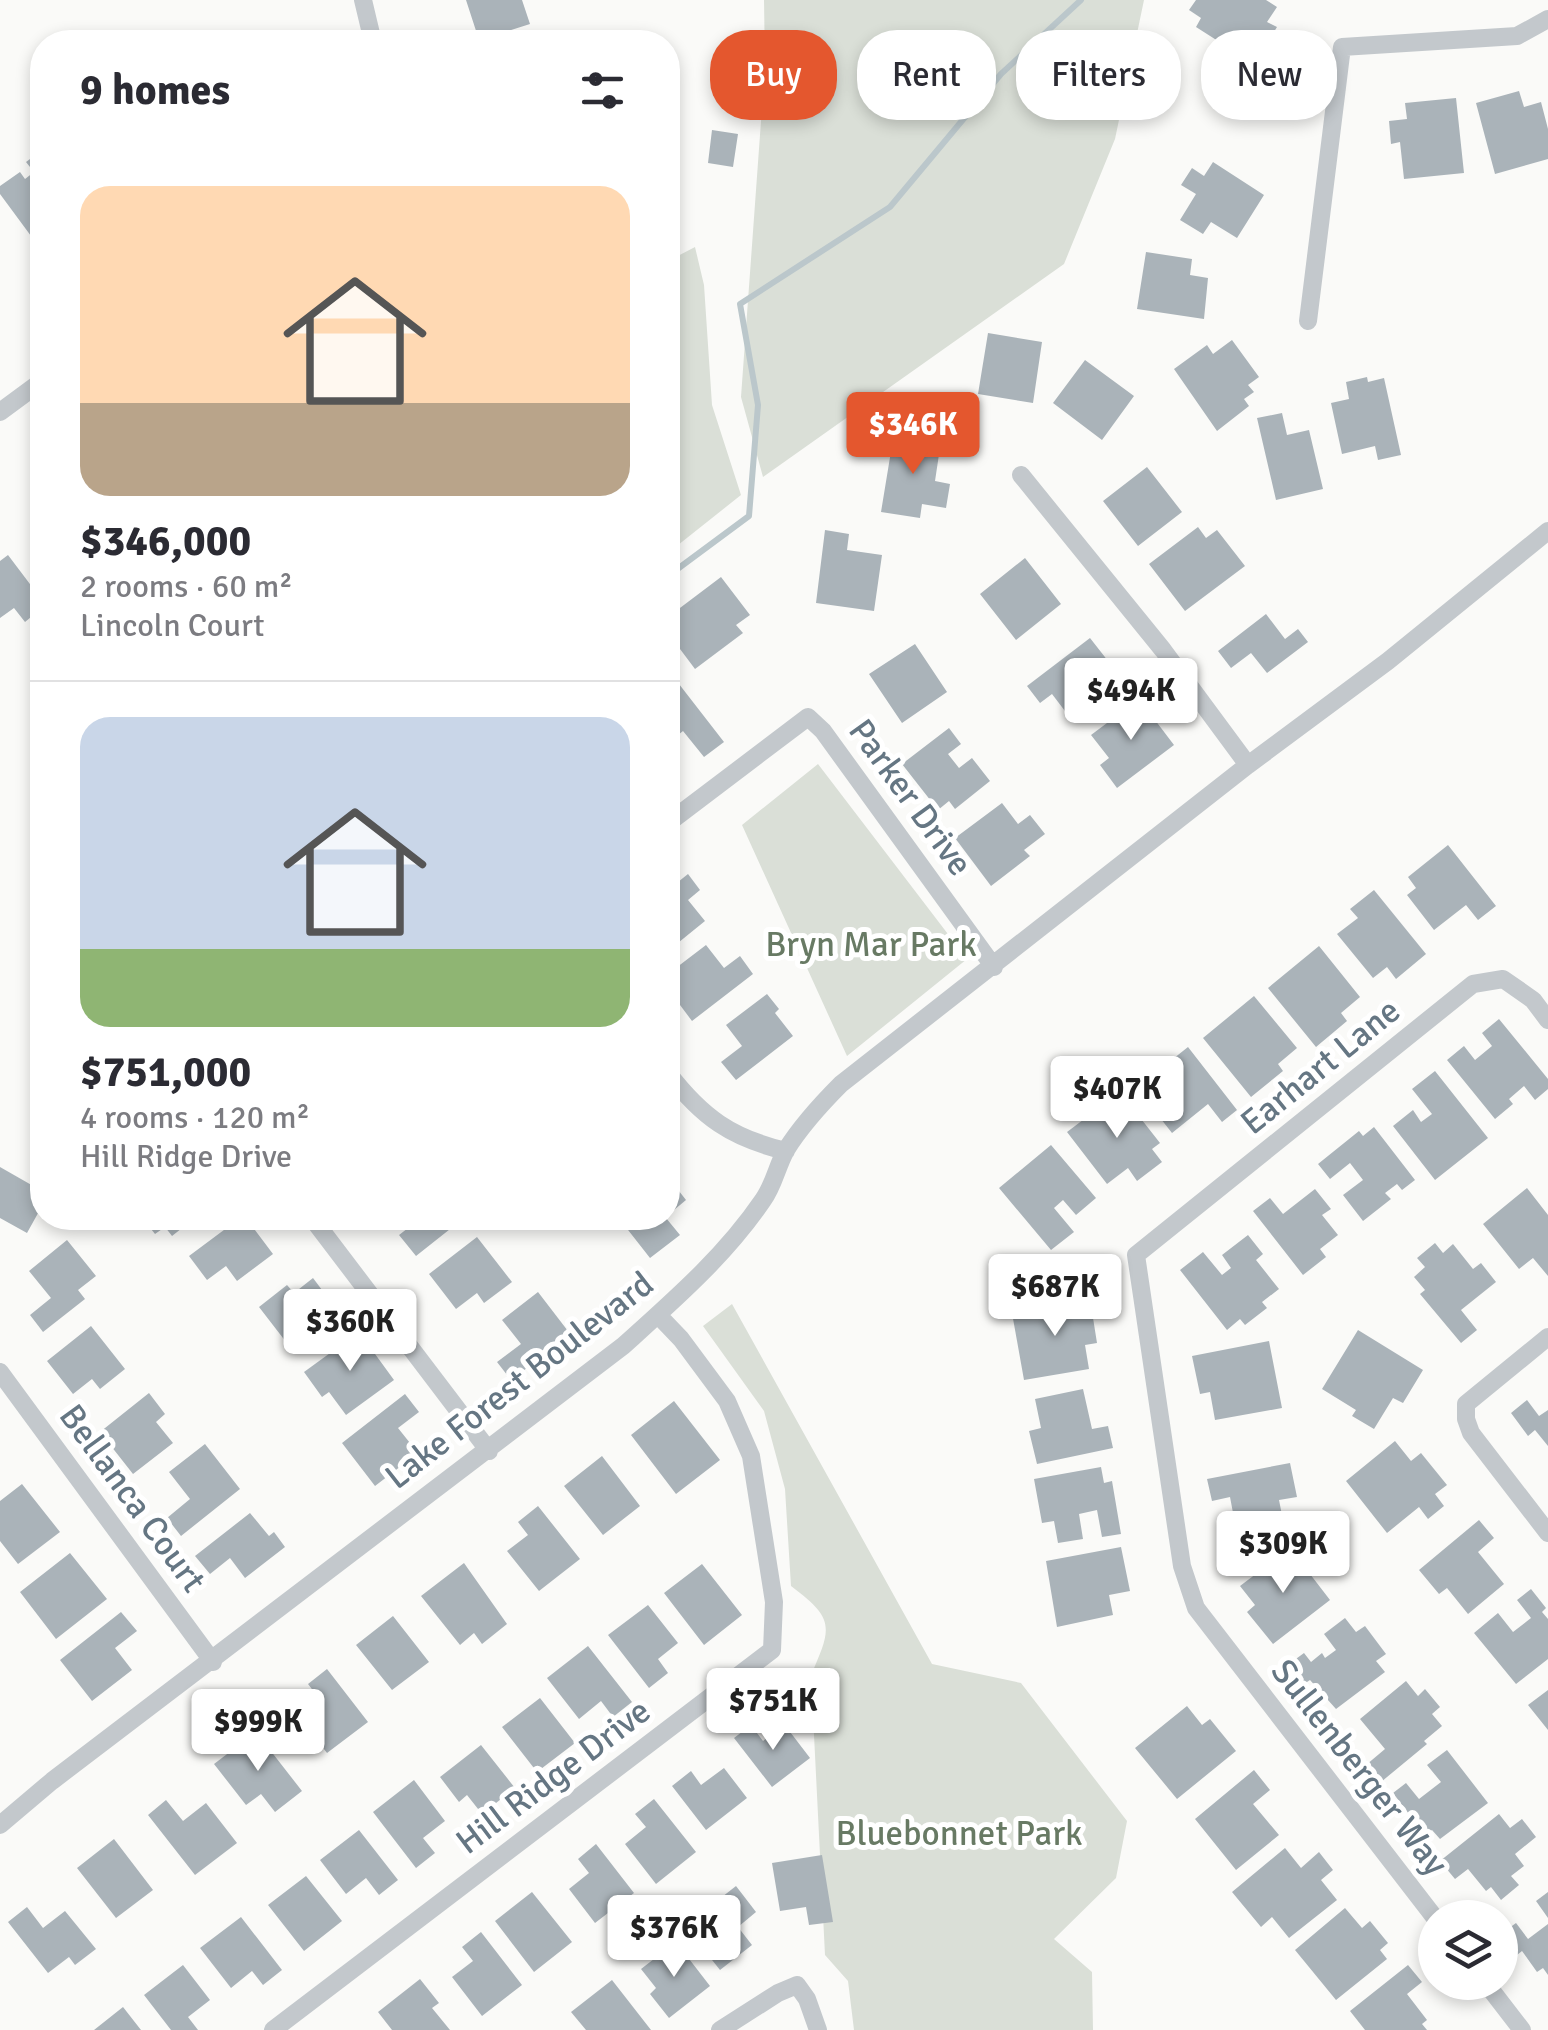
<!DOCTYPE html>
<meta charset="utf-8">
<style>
body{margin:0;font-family:Signika,sans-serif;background:#f2f2f3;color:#2b2b33;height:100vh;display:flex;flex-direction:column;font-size:38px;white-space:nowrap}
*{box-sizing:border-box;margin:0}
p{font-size:32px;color:#7c7c81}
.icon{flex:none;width:55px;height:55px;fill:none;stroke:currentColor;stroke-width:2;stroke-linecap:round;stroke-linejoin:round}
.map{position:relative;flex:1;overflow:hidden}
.details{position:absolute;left:30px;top:30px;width:650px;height:1200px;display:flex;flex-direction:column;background:#fff;border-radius:40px;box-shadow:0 5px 15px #0003}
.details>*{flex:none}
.banner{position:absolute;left:710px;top:30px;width:688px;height:90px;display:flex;gap:20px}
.tools{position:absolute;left:1418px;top:1900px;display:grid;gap:20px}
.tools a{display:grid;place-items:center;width:100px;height:100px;border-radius:50%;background:#fff;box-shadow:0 5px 15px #0003;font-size:50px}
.price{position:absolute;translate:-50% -85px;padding:0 22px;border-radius:10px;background:#fff;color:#222;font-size:32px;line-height:65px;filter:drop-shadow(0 2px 5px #0008)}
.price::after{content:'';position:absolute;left:50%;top:60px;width:30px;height:22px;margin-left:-15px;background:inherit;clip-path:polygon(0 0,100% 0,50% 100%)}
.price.on{background:#e4572e;color:#fff}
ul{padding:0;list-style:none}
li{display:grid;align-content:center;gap:20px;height:530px;padding:0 50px}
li+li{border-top:2px solid #e1e1e2}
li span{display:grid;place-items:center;height:310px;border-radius:30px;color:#555}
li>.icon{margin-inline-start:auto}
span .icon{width:180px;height:180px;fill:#fffc;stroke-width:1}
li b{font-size:42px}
h2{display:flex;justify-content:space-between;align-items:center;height:120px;padding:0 50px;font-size:42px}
.chip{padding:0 35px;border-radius:40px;background:#fff;box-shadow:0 5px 15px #0003;font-size:35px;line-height:90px}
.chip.on{background:#e4572e;color:#fff}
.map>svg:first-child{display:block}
.green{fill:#dadfd7}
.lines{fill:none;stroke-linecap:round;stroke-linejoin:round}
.stream{stroke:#bbc7cb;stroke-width:6}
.building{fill:#aab3b9}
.street{stroke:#c3c8cc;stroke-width:18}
.labels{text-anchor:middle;stroke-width:10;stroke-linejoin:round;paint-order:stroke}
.street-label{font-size:35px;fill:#657683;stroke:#fff}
.park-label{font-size:35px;fill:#687a64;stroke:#fff}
</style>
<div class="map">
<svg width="1548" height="2030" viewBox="0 0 1548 2030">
<rect width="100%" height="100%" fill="#fafaf8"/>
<path class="green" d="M764,0h380l-29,139 -51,125 -301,213 -22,-80 24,-331z
M695,247l9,38 8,120 29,90 -73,58v-282l4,-12z
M818,764l149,195 -120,97 -105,-231z
M732,1304l200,360 89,19 106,138 -11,57 -62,61 38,33 1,58h-239l-6,-49 -23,-26 -14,-280c21,-48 24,-56 -20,-89l-6,-97 -21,-78 -61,-85z"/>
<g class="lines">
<path class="stream" d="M668,576l81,-60 9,-111 -18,-101 150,-97 111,-133 80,-74"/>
</g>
<path class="building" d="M466,0h56l8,24 -51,16z
M1196,0h70l11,7 -10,15 10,5 -23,37 -58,-37 5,-9 -12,-8z
M1519,91l5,16 17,-5 7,27v30l-53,15 -19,-71z
M1456,98l8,75 -60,6 -4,-37 -9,2 -2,-23 18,-2 -2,-16z
M712,130l26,4 -5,33 -25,-4z
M42,150v78l-11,8 -31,-42v-8l20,-14 5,7 9,-7 -8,-10z
M1213,162l51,33 -27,43 -26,-16 -8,12 -23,-14 16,-26 -15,-9 11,-17 12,8z
M1146,252l46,7 -2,16 18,3 -4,41 -67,-10z
M988,333l54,9 -9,61 -55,-9z
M1232,340l27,37 -11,8 6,7 -10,7 5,7 -32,25 -43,-62 33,-24 6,9z
M1085,360l49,36 -32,44 -49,-37z
M1367,377l1,5 16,-4 17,77 -23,5 -3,-14 -33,8 -11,-51 18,-4 -3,-17z
M1282,413l5,22 22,-5 14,59 -47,11 -19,-82z
M894,433l47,8 -6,40 15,3 -4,24 -24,-4 -2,14 -39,-6z
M1147,467l35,45 -44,34 -35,-45z
M1198,527l8,11 11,-8 28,36 -60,45 -36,-47z
M825,530l24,4 -2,16 35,5 -8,56 -58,-8z
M8,555l34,45v8l-17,14 -11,-14 -14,10v-57z
M1025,558l36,46 -45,36 -36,-46z
M721,577l29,38 -14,10 7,8 -48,36 -27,-36v-16z
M1266,614l19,25 13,-10 10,13 -41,31 -16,-20 -20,15 -13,-17z
M1090,638l29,37 -51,40 -16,-21 -12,9 -13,-17z
M915,644l32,48 -45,31 -33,-49z
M672,675l52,67 -20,15 -21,-26 -15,12v-65z
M1139,699l35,46 -57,43 -17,-23 9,-7 -18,-23z
M949,728l12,16 -13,10 11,14 13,-10 18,23 -35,28 -6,-8 -11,9 -36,-46z
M1002,803l16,21 12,-9 15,19 -21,16 6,6 -39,30 -36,-48z
M1448,845l48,61 -18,14 -12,-15 -32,25 -27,-35 9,-7 -8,-11z
M688,874l12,16 -12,10 17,21 -37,30v-61z
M1374,890l52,64 -30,25 -9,-12 -14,11 -36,-44 21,-16 -8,-9z
M706,945l18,23 16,-12 13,18 -61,47 -24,-32v-15z
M1319,946l41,51 -19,16 6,8 -31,26 -48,-59z
M767,994l12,15 -4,4 18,23 -57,44 -15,-18 21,-16 -16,-21z
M1254,996l43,52 -19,16 5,7 -32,26 -48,-59z
M1499,1019l49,60v10l-13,11 -11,-14 -15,13 4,5 -18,15 -48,-59 17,-14 11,14 17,-14 -10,-13z
M1188,1047l49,63 -15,12 -14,-18 -36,29 -15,-19 8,-6 -21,-26z
M1435,1071l53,67 -53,42 -42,-54 20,-16 8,12 11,-8 -20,-25z
M1120,1092l40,51 -8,6 10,13 -25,19 -9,-13 -21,16 -40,-52z
M1374,1127l41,53 -13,10 -5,-6 -12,9 6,6 -28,22 -20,-26 20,-15 -13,-17 -20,16 -12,-15 41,-33 4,5z
M1051,1145l45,53 -20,17 -13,-15 -9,8 20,24 -23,18 -52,-62z
M0,1167l42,24v15l-15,27 -27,-15z
M672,1182l14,18 -18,15v-30z
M1527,1188l21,27v61l-15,-18 -14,11 -36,-45z
M1315,1189l16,20 -9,6 16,20 -18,14 6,8 -23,18 -50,-64 17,-13 13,16z
M148,1218h41l2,3 -19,15 -7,-9 -10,7 -11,-14z
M240,1218h6l27,36 -36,27 -11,-15 -19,14 -18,-24z
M421,1218h43l-48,38 -17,-21z
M626,1218h40l14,17 -30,23 -29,-37z
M1248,1235l15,19 -7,6 23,29 -17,13 5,6 -22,17 -5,-6 -13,11 -47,-60 23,-18 19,23 9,-7 -9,-13z
M477,1237l35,45 -28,21 -7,-10 -21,16 -27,-35z
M67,1240l29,36 -18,14 7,9 -42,33 -13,-17 21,-17 -22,-27z
M1435,1243l8,10 10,-9 20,25 8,-6 15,19 -35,28 16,20 -16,13 -41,-49 5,-4 -11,-13 11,-10 -8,-9z
M313,1278l27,36 -47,37 -34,-44 28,-22 7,8z
M538,1292l33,43 -60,45 -14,-18 24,-18 -19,-24z
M1090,1299l7,44 -12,2 4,24 -65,11 -12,-67z
M91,1326l34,43 -25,20 -8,-10 -19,15 -26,-33z
M1358,1330l65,40 -20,33 -10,-5 -19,31 -22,-13 4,-6 -34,-21z
M359,1332l35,48 -48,35 -17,-23 -7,5 -18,-25z
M1269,1341l13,67 -67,12 -5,-28 -10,2 -8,-38z
M1083,1389l9,40 16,-3 5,22 -76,16 -8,-33 12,-3 -6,-29z
M149,1393l16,21 -9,8 17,21 -40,31 -33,-42z
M405,1394l14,18 -21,16 20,25 -43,33 -33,-43z
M1527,1400l12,16 9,-6v36l-13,-16 -7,6 -17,-23z
M674,1401l46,59 -44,34 -45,-59z
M1395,1441l16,20 10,-8 26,32 -12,9 9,12 -16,13 -9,-12 -32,26 -41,-52z
M205,1444l35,45 -59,47 -14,-18 23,-19 -21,-27z
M602,1456l38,50 -37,29 -39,-49z
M1290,1463l7,34 -18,3 6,30 -47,9 -8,-42 -18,4 -5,-22z
M1101,1467l3,16 8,-2 9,53 -19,3 -5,-27 -18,4 4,25 -25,4 -4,-22 -12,2 -8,-44z
M22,1484l38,48 -42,32 -18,-23v-40z
M538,1506l42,53 -41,32 -32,-40 21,-16 -10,-13z
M250,1513l19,23 5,-4 11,15 -40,31 -15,-20 -20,16 -15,-18z
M1479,1520l15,18 -16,14 26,32 -36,30 -21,-26 -8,6 -20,-24z
M1121,1547l9,44 -21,4 4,20 -56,12 -11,-66z
M1290,1548l40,52 -57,44 -26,-32 8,-7 -15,-19z
M70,1553l37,46 -51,40 -36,-47z
M464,1563l43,61 -25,20 -8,-11 -14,12 -39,-49z
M702,1564l40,51 -38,30 -40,-52z
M1531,1589l15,19 -4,4 6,7v40l-32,25 -42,-51 24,-20 15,19 18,-14 -14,-18z
M648,1605l30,38 -20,16 10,14 -19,15 -41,-53z
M121,1612l16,19 -22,17 17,22 -40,31 -32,-41z
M393,1616l36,46 -37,28 -36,-45z
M1345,1618l11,14 9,-6 21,28 -10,7 9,11 -49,37 -26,-29 -6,4 -15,-20 15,-11 7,9 11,-9 3,5 11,-8 -12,-16z
M588,1646l44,56 -19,15 -12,-16 -22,18 -32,-41z
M327,1669l41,53 -41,31 -30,-39 21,-17 -10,-13z
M1406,1681l12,15 7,-7 15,18 -8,7 10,12 -18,15 3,3 -46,38 -15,-17 19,-16 -25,-30z
M1548,1690v40l-20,-25z
M540,1698l35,45 -38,29 -35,-45z
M1187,1706l15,19 8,-6 26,32 -59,48 -42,-51z
M784,1724l26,34 -38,29 -38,-49 17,-13 12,16z
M256,1732l46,59 -27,21 -14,-18 -15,11 -32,-41z
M481,1745l34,43 -33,26 -15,-19 -8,7 -19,-25z
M1447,1750l41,53 -48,36 -8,-9 -7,5 -32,-42 13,-10 13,16 22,-17 -14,-17z
M724,1768l23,30 -41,32 -34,-44 19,-15 10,14z
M1254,1770l16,20 -17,14 26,31 -43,35 -41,-51z
M414,1780l31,41 -22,17 12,15 -19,15 -43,-56z
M654,1799l42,53 -40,32 -31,-40 21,-17 -11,-13z
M166,1800l17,21 23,-18 31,40 -42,32 -47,-60z
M1499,1814l11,14 12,-9 14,18 -21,17 9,12 -13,10 8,9 -18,15 -10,-13 -5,4 -18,-22 -13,10 -15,-18z
M359,1830l39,50 -19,15 -13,-17 -20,16 -26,-34z
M114,1839l39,51 -37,28 -39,-50z
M596,1844l38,49 -39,30 -26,-34 20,-16 -11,-14z
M1285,1848l16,20 18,-16 14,18 -12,10 16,20 -48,38 -17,-21 -11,10 -29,-35z
M822,1855l11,67 -24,3 -3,-18 -26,4 -8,-48z
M306,1876l36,45 -38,30 -36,-46z
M736,1886l20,26 -18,15 14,18 -32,25 -35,-44z
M532,1892l40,50 -38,30 -39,-51z
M1548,1892v26l-12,-17z
M27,1907l16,21 22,-17 31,38 -21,16 -6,-8 -21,16 -40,-51z
M1345,1908l17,20 8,-7 18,22 -8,7 7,9 -51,41 -41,-50z
M241,1917l41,53 -19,15 -11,-14 -21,17 -31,-40z
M1516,1923l12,16 20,-15v51l-5,-7 -6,4 -15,-21 -5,4 -16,-21z
M481,1932l41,53 -40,31 -30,-39 21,-16 -11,-14z
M676,1942l34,44 -41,32 -19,-24 6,-6 -15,-19z
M183,1965l27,35 -22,17 10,13h-27l-27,-35z
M1408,1965l14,17 -15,12 20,26 -5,4 5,6h-62l-15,-19z
M420,1979l19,24 -7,5 18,22h-58l-14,-18z
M612,1980l39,50h-65l-15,-18z
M123,2007l18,23h-47z"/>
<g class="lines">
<path class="street" d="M363,0l10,42
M1308,321l34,-274 175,-11 31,-17
M0,412l42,-31
M1021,475l142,175 85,115
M668,823l140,-106 15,14 171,236
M668,1073c34,44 63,65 118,78
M312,1218l177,233
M1548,1337l-82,67v15l5,14 77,100
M0,1372l213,290
M0,1825l52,-44 571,-435c50,-45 102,-90 140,-146 11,-15 14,-34 23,-50 15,-24 35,-46 55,-66l407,-319 140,-104 160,-130
M1435,1918l-239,-310 -14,-42 -46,-311 337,-271 30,-5 30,21 15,20
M1485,1982l37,48
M273,2030l499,-380 2,-48 -23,-146 -24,-55 -46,-62 -23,-24
M720,2030l58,-37 19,-8 10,14 11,31"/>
</g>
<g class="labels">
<g class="street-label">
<text transform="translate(911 797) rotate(54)" y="12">Parker Drive</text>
<text transform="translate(1320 1066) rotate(-39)" y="12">Earhart Lane</text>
<text transform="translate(519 1380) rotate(-38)" y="12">Lake Forest Boulevard</text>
<text transform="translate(133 1498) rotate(54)" y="12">Bellanca Court</text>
<text transform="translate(1360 1767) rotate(52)" y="12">Sullenberger Way</text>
<text transform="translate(553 1776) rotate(-37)" y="12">Hill Ridge Drive</text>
</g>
<g class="park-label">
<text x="871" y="956">Bryn Mar Park</text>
<text x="959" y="1845">Bluebonnet Park</text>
</g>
</g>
</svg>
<div class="tools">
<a><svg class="icon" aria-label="layers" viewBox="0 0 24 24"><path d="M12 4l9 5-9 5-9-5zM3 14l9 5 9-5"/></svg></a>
</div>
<b class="price on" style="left:913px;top:477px">$346K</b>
<b class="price" style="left:1131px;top:743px">$494K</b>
<b class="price" style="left:1117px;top:1141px">$407K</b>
<b class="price" style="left:1055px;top:1339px">$687K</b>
<b class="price" style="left:350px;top:1374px">$360K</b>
<b class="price" style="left:1283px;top:1596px">$309K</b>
<b class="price" style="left:773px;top:1753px">$751K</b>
<b class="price" style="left:258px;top:1774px">$999K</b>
<b class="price" style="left:674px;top:1980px">$376K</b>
<div class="banner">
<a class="chip on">Buy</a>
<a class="chip">Rent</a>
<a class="chip">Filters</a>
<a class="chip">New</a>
</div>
<section class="details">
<h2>9 homes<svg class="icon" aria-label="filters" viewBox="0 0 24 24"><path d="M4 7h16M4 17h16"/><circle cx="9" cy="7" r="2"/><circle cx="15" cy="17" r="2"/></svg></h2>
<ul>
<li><span style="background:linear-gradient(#ffd9b3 70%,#b9a48a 0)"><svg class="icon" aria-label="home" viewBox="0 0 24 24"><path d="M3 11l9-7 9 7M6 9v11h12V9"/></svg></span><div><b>$346,000</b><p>2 rooms · 60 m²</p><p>Lincoln Court</p></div></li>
<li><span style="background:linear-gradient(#c9d6e8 75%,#8fb573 0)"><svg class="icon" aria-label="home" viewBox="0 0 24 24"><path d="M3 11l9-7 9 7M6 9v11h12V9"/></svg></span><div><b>$751,000</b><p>4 rooms · 120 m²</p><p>Hill Ridge Drive</p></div></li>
</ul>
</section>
</div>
